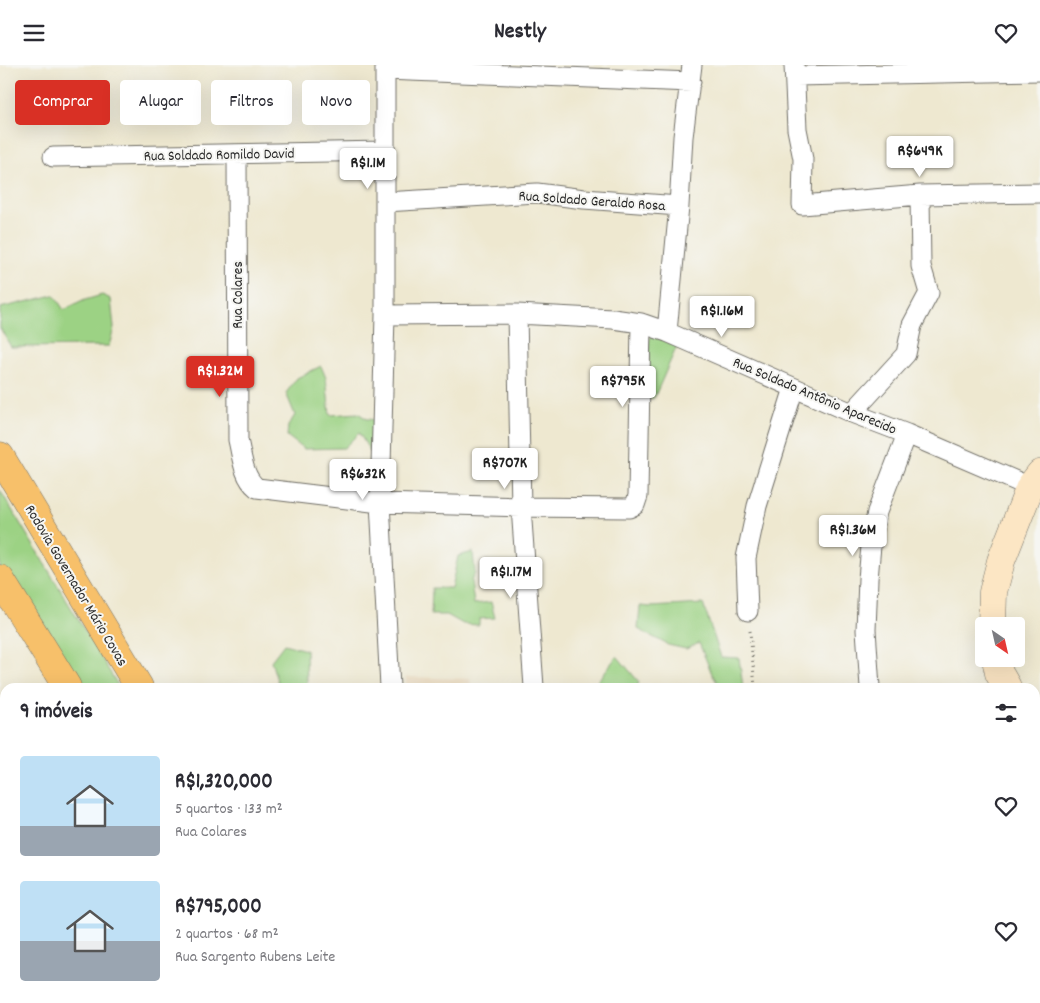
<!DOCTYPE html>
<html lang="pt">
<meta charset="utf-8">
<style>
body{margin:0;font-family:Dekko,sans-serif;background:#f7f7f7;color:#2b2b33;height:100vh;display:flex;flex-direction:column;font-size:19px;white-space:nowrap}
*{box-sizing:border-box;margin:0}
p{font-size:16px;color:#7c7c81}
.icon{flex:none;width:28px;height:28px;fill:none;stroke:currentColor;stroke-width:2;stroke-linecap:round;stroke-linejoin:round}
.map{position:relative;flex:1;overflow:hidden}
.side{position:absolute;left:0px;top:618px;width:1040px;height:321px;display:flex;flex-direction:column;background:#fff;border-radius:15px 15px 0 0;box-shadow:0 5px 20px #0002}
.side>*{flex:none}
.guide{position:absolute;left:15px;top:15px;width:500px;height:45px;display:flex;gap:10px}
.needle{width:32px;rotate:146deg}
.fabs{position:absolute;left:975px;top:552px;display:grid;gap:10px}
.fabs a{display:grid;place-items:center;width:50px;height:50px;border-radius:5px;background:#fff;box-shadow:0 5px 20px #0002;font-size:25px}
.price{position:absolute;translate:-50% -42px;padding:0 11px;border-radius:5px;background:#fff;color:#222;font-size:16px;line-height:32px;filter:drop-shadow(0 1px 2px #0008)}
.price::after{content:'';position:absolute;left:50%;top:30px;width:15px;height:11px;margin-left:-8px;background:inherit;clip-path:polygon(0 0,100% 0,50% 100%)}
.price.active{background:#d93025;color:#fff}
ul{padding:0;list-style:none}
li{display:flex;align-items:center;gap:15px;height:125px;padding:0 20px}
li span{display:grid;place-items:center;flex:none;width:140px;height:100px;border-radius:5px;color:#555}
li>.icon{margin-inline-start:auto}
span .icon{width:60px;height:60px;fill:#fffc;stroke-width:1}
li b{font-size:21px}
h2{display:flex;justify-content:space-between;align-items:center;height:60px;padding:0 20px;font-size:21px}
.chip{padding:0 18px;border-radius:5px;background:#fff;box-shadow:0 5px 20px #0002;font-size:18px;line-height:45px}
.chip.active{background:#d93025;color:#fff}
header{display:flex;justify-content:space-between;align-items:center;height:65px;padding:0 20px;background:#fff;font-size:22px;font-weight:700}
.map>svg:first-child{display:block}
.built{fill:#ead8ba}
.green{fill:#9cd284;stroke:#647e58}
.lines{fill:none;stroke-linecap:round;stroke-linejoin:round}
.street-casing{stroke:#6f6d65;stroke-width:21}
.secondary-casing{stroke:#6f6d65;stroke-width:29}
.highway-casing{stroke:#6f6d65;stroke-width:29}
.path{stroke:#6f6d65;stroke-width:3;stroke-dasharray:1 4;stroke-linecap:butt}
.street{stroke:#fff;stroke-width:19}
.secondary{stroke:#fce6c4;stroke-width:28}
.highway{stroke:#f7c06b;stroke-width:28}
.labels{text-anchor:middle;stroke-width:4;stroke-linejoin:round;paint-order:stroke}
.street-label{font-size:15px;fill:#2b2b2b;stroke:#f6f6f2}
</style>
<header><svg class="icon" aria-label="menu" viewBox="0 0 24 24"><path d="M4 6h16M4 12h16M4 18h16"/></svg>Nestly<svg class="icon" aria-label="heart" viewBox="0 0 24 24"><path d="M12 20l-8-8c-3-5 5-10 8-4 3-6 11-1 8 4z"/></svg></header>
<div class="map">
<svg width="1040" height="938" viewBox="0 0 1040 938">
<rect width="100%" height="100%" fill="#f6f6f2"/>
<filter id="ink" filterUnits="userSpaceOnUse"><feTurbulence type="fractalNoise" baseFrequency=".02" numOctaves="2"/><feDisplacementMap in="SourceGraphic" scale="10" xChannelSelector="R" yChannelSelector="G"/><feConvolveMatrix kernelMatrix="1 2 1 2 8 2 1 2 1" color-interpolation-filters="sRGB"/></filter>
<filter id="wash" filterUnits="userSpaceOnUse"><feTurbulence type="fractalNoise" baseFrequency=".0096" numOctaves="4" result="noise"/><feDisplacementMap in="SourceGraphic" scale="20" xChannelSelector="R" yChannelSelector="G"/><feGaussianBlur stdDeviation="1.12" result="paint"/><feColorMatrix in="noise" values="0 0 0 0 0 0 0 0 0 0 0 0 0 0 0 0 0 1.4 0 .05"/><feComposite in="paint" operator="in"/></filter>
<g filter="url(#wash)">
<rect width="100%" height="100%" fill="#eee8d0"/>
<path class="built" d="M406,612l64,2 1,8h-65z"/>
<path class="green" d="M54,230l10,15 21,-10 17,-5 9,4 3,29 -5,18 -98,1 -11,-19v-20z
M652,270l25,11 -22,50 -4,3 -3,-1 1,-58z
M321,301l5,12 4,37 28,-2 9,6 9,1 1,21 -6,12 -12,-20 -15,15 -40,1 -17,-13 1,-10 7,-11 -9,-22 11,-15z
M0,425l119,197h-44l-75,-119z
M473,487l2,21 -4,8 3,23 17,-2 4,16 -16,1v6l-16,-1 -16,-9h-16l1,-27h19l7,-32z
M703,539l18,53 18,1 4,29h-23l-8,-13 -13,-31 -13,6 -18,-4 -30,-16 2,-23 11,1z
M284,579l22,6 1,37h-28l-8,-26z
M617,591l22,26 -2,5h-44z"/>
</g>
<g filter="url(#ink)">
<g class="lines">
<g class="street-casing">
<path id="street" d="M385,0v250l-5,188 10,184
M794,0l3,64 6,30 -1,46 118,-10 120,-2
M385,5l306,12
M796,11l244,-5
M237,89l1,286c4,16 5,37 19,48l123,15 141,4 108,1 6,-3 3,-9 3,-173
M53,92l331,-6
M385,137l152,-9 47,6 95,7
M517,249l4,193 13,180
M385,250l132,-1 96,5 28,4 26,9 185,81 55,21 123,53
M667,267l12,-126 4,-69 9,-72
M852,348l54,-59 6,-29 17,-32 -8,-27 -1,-71
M748,546l-2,-53 11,-52 37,-118
M870,622l-4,-57 2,-51 3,-33 6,-34 30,-78
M1035,794h5
M0,839l2,-46
M206,934l3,4
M418,934l2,4
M548,934v4
M704,934v4
M903,934v4
M235,938l2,-4"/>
</g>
<g class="secondary-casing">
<path id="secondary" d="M992,561l1,-34 8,-31 29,-74 10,-13
M996,594l3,14 8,14
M1035,669l5,5"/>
</g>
<g class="highway-casing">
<path id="highway" d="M0,391l139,231
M0,514l67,108
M256,934l2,4
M329,934l3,4"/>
</g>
<path class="path" d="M750,566l5,56"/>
<use href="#street" class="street"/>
<use href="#secondary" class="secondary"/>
<use href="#highway" class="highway"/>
</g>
</g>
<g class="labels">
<g class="street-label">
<text transform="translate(219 89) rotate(-1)" y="5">Rua Soldado Romildo David</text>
<text transform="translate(592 135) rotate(4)" y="5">Rua Soldado Geraldo Rosa</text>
<text transform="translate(237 230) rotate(-90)" y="5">Rua Colares</text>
<text transform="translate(815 330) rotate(23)" y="5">Rua Soldado Antônio Aparecido</text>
<text transform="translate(77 520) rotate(59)" y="5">Rodovia Governador Mário Covas</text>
</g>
</g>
</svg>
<div class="fabs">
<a><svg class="needle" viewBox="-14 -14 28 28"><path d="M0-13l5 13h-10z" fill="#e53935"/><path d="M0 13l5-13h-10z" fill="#7c7c81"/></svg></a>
</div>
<b class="price" style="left:920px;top:113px">R$649K</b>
<b class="price" style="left:368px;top:125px">R$1.1M</b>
<b class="price" style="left:722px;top:273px">R$1.16M</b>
<b class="price active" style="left:220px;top:333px">R$1.32M</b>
<b class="price" style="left:623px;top:343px">R$795K</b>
<b class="price" style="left:505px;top:425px">R$707K</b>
<b class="price" style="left:363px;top:436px">R$632K</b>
<b class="price" style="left:853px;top:492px">R$1.36M</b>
<b class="price" style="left:511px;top:534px">R$1.17M</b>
<div class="guide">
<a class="chip active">Comprar</a>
<a class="chip">Alugar</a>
<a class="chip">Filtros</a>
<a class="chip">Novo</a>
</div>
<section class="side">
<h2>9 imóveis<svg class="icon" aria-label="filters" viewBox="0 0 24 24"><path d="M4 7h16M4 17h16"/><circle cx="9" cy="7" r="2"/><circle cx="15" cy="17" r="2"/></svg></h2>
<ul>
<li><span style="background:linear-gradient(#bfe0f5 70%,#9aa5b1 0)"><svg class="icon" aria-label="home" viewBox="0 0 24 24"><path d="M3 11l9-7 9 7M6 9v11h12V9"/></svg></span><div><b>R$1,320,000</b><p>5 quartos · 133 m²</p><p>Rua Colares</p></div><svg class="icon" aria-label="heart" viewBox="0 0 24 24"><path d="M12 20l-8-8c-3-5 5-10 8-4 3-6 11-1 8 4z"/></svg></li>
<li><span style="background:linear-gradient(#bfe0f5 60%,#9aa5b1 0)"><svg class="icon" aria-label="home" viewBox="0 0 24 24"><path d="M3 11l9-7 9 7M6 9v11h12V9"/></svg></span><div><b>R$795,000</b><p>2 quartos · 68 m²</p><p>Rua Sargento Rubens Leite</p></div><svg class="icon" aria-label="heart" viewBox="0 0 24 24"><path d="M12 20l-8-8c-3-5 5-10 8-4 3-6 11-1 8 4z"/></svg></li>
</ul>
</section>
</div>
